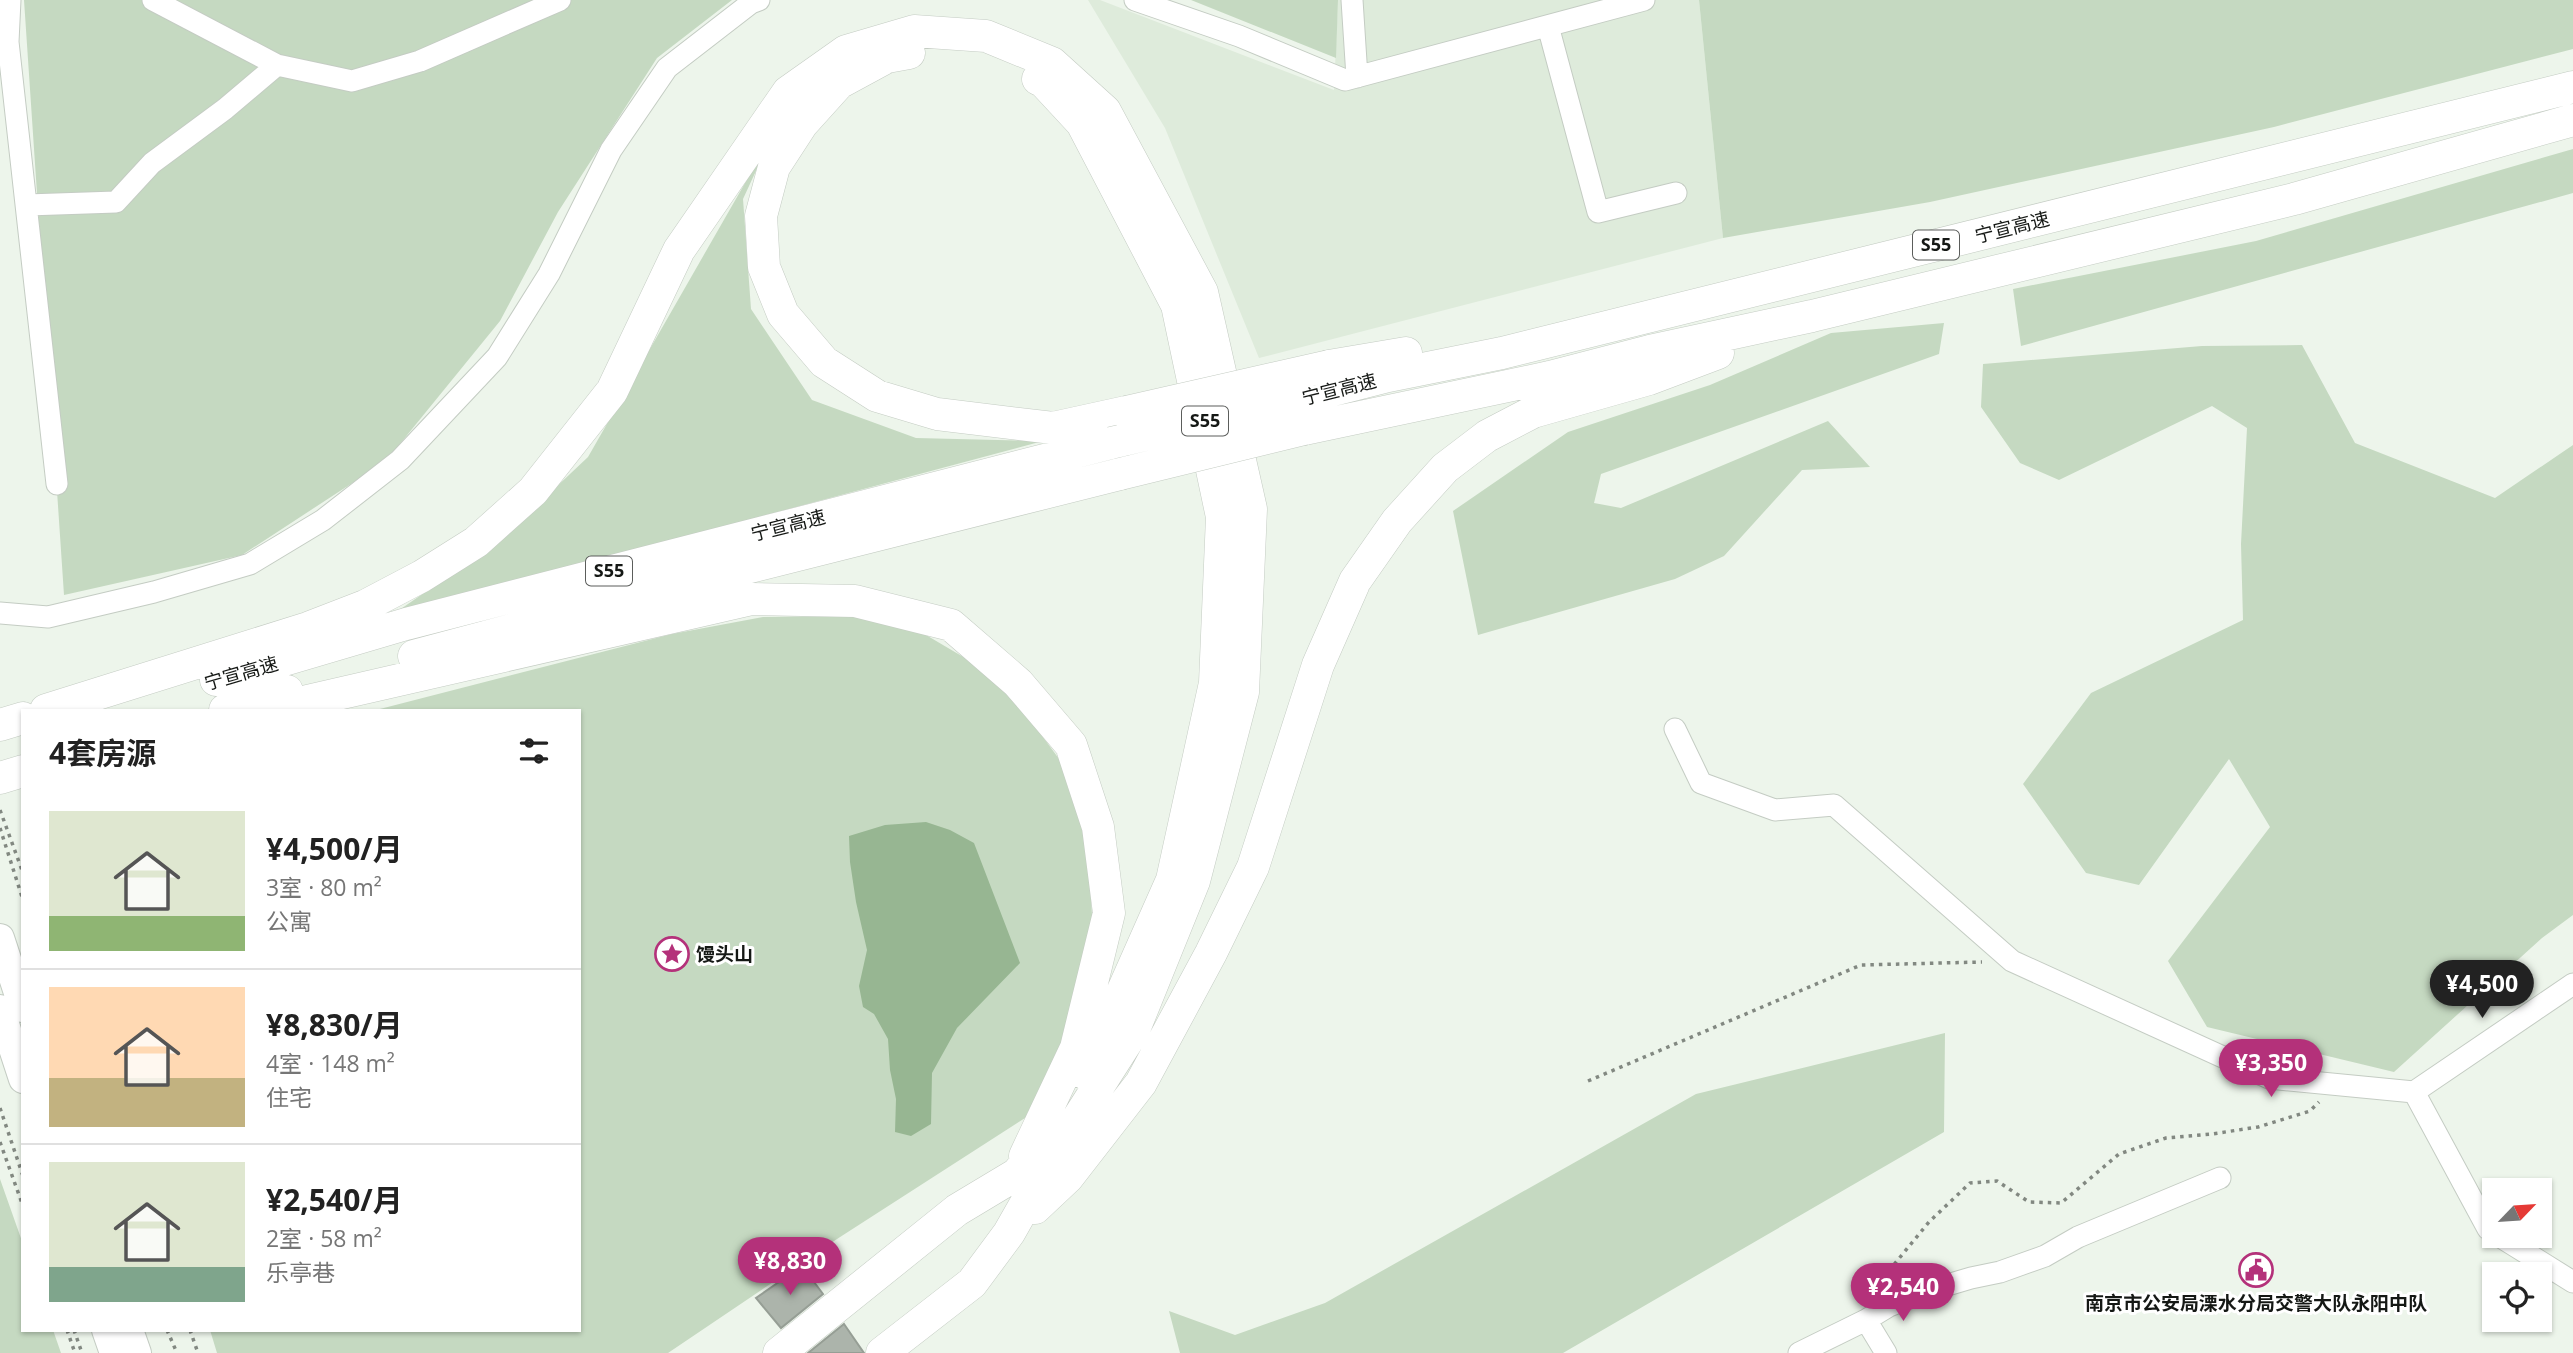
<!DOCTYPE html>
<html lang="zh">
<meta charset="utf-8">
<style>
body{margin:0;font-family:"Open Sans","Noto Sans SC",sans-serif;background:#f6f6f6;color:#222;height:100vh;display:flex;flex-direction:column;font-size:26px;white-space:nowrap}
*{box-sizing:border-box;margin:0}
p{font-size:23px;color:#767676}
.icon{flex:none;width:38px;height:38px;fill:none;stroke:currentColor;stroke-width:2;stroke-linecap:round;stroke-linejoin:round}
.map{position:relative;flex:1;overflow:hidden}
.sheet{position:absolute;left:21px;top:709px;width:560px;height:623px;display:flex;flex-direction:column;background:#fff;border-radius:0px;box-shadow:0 2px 5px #0004}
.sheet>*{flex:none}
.needle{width:46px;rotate:65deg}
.controls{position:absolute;left:2482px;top:1178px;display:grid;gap:14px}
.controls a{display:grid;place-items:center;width:70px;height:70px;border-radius:0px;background:#fff;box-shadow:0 2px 5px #0004;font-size:35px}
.price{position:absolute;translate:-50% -60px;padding:0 16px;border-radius:24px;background:#b4317a;color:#fff;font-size:23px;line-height:46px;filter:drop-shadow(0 2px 4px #0008)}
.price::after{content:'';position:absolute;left:50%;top:42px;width:21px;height:16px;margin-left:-10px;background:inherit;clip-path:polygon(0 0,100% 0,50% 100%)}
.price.on{background:#222;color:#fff}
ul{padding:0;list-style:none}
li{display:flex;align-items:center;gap:21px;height:175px;padding:0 28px}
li+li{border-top:2px solid #e0e0e0}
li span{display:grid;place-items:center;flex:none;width:196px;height:140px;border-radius:0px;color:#555}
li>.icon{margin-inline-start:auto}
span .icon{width:84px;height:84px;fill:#fffc;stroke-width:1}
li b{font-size:30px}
h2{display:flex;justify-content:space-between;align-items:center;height:84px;padding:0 28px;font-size:30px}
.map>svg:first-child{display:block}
.built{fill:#deebdb}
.green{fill:#c5d9c1}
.water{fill:#97b692}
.building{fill:#acb4ab;stroke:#969e95;stroke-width:2}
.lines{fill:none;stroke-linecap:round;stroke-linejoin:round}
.minor-casing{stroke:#c4ccc3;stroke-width:23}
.major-casing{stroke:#c4ccc3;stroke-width:30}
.highway-casing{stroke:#c4ccc3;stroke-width:33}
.path{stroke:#828881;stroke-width:3.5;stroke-dasharray:3.5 5;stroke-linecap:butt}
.minor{stroke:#fff;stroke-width:21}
.major{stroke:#fff;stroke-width:28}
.highway{stroke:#fff;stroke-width:32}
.highway-bridge-casing{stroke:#c4ccc3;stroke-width:33;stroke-linecap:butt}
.highway-bridge{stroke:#fff;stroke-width:32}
.labels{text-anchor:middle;stroke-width:6;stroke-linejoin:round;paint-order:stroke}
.shield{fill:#fff;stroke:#5b5d5b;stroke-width:2}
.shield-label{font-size:18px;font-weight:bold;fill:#151815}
.street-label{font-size:19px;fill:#151815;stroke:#fff}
.poi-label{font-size:19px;font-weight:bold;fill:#151815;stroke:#fff;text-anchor:start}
</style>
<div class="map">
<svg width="2573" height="1353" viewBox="0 0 2573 1353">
<rect width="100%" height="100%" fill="#edf5eb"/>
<path class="built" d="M1088,0h12l234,90 4,-90h361l24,238 -464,120 -94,-230z"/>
<path class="green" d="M24,0h708l-75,58 -99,154 -58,109 -114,140 -144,94 -178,40z
M1191,0h147l-2,58z
M1699,0h874v49l-299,78 -344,75 -207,36z
M772,136l-29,63 8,110 61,91 104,38 127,3 -651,174 106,-73 90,-85z
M2573,149v44l-552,153 -8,-57 243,-48z
M1944,323l-5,31 -338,120 -7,29 27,5 207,-87 42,46 -68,3 -78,86 -49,23 -197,56 -25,-124 115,-79 142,-47 121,-52z
M2302,345l53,98 140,55 78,-53v470l-31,23 -148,134 -187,-45 -39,-66 102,-134 -41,-68 -90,126 -53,-12 -63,-89 68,-91 152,-73 -2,-76 6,-116 -35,-22 -153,74 -39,-17 -39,-56 2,-43 219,-18z
M847,616l57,6 61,36 50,41 47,64 25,70 6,98 -21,89 -36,91 -199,128 -169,114h-451l-7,-23h369v-620h-203l296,-76 91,-17z
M1945,1033l-1,99 -381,221h-383l-11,-42 66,24 90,-32 371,-209z
M0,1179l23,65v86h30l8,23h-61z"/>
<path class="water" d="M926,822l24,8 24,13 46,120 -63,65 -25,45 -1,51 -20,12 -16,-4 1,-33 -6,-29 -2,-31 -14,-25 -11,-7 -4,-21 8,-36 -11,-48 -6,-40 -1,-26 36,-11z"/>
<path class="building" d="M802,1266l21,28 -42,34 -25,-30z
M844,1324l20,29h-56z"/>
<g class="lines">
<g class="minor-casing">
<path id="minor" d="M10,0l-2,42 49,442
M153,0l124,65 75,16 68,-20 140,-61
M1135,0l104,36 106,44 299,-80
M1352,0l5,77
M1548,26l50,186 78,-19
M27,205l89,-3 36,-39 73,-54 52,-44
M0,613l48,4 106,-25 96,-28 73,-44 77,-60 97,-103 52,-83 62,-124 56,-82 84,-65 8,-3
M1675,729l26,54 74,27 59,-5 178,156 257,117 145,14 74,137 6,3
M2414,1092l159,-108
M2499,1236l74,46
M1866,1320l23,-14 35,-14 47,-14 29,-6 45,-16 33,-19 142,-59
M1799,1353l67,-33 20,33"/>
</g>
<g class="major-casing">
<path id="major" d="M0,938l23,70
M0,1009l23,70
M106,1330l8,23
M129,1330l8,23"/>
</g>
<g class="highway-casing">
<path id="highway" d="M909,53l-22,4 -48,26 -37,41 -28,43 -13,49 3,51 19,47 41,48 53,34 60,18 116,14 73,-16
M1038,79l6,3 38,41 95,182 45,212 -7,166 -43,197 -86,194
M1329,366l77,-13
M1298,399l90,-23 114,-23 1071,-266
M1304,429l246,-52 100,-26 162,-35 482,-117 279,-79
M414,656l272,-73 434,-109
M216,680l190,-56 705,-181
M46,710l262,-82 57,-22 57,-30 54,-34 57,-51 79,-100 67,-141 109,-158 58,-41 68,-20 72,5 66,27 53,48 97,181 49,217 -8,183 -49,189 -61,151 -90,141 -34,60 -37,50 -90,70
M225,710l62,-19
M268,710l484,-111 103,2 96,24 67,58 53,62 27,82 11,86 -33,135 -51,108
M0,725l23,-7
M0,778l23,-7
M1035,1208l33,-31 73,-94 70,-130 42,-86 65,-202 37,-84 42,-60 48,-53 42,-32 46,-24 116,-33 69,-26
M779,1353l178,-143 60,-36 27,-33"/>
</g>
<path class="path" d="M0,810l23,63
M0,828l23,72
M1588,1081l273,-116 121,-3
M0,1108l23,68
M0,1142l23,64
M1878,1284l51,-62 41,-39 27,-2 32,21 32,1 58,-49 47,-16 46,-4 46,-7 52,-16 9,-9
M67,1330l8,23
M74,1330l8,23
M167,1330l10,23
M190,1330l8,23"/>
<use href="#minor" class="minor"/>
<use href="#major" class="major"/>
<use href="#highway" class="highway"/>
<g class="highway-bridge-casing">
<path id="highway-bridge" d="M1126,412l203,-46
M1111,443l187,-44
M1120,474l184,-45"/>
</g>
<use href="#highway-bridge" class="highway-bridge"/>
</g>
<defs>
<g id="sight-ring" transform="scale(1.75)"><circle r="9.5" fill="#fff" stroke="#b4317a" stroke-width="1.5"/><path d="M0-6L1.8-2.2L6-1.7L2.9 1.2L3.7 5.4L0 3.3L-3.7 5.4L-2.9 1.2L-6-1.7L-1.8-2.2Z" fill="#b4317a"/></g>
<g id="civic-ring" transform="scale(1.75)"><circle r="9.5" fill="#fff" stroke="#b4317a" stroke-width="1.5"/><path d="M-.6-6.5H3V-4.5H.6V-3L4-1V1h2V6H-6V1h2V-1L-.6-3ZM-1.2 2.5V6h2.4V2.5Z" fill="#b4317a"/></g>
</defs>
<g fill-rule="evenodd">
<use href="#sight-ring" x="672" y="954"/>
<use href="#civic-ring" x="2256" y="1270"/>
</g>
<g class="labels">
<g class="shield">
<rect x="1913" y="230.5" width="46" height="29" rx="5"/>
<rect x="1182" y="406.5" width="46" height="29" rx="5"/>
<rect x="586" y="556.5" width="46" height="29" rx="5"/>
</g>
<g class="shield-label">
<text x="1936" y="251">S55</text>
<text x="1205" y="427">S55</text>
<text x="609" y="577">S55</text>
</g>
<g class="street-label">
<text transform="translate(2012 227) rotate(-14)" y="7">宁宣高速</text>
<text transform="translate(1339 389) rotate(-14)" y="7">宁宣高速</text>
<text transform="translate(788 525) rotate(-14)" y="7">宁宣高速</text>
<text transform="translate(241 673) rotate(-16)" y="7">宁宣高速</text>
</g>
<g class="poi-label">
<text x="696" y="961">馒头山</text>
<text x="2256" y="1310" text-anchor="middle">南京市公安局溧水分局交警大队永阳中队</text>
</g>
</g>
</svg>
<div class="controls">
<a><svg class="needle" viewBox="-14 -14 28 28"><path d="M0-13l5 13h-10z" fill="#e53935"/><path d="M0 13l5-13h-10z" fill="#767676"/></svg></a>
<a><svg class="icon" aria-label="locate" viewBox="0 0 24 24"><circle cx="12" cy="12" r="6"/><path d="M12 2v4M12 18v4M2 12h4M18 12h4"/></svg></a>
</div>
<b class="price on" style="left:2482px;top:1020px">¥4,500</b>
<b class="price" style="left:2271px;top:1099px">¥3,350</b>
<b class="price" style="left:790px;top:1297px">¥8,830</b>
<b class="price" style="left:1903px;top:1323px">¥2,540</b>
<section class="sheet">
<h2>4套房源<svg class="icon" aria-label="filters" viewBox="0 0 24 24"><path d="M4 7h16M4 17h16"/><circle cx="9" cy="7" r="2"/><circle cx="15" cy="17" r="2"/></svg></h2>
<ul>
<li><span style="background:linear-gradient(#dfe7d0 75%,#8fb573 0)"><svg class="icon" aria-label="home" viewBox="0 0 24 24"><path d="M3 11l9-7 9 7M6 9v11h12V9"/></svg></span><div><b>¥4,500/月</b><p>3室 · 80 m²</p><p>公寓</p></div></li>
<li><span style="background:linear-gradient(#ffd9b3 65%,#c2b280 0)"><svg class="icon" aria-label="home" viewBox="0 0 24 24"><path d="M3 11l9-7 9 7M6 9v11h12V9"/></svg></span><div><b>¥8,830/月</b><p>4室 · 148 m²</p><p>住宅</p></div></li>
<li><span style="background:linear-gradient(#dfe7d0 75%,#7fa58c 0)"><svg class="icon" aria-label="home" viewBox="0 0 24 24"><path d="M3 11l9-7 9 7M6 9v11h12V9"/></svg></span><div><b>¥2,540/月</b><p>2室 · 58 m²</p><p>乐亭巷</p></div></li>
</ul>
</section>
</div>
